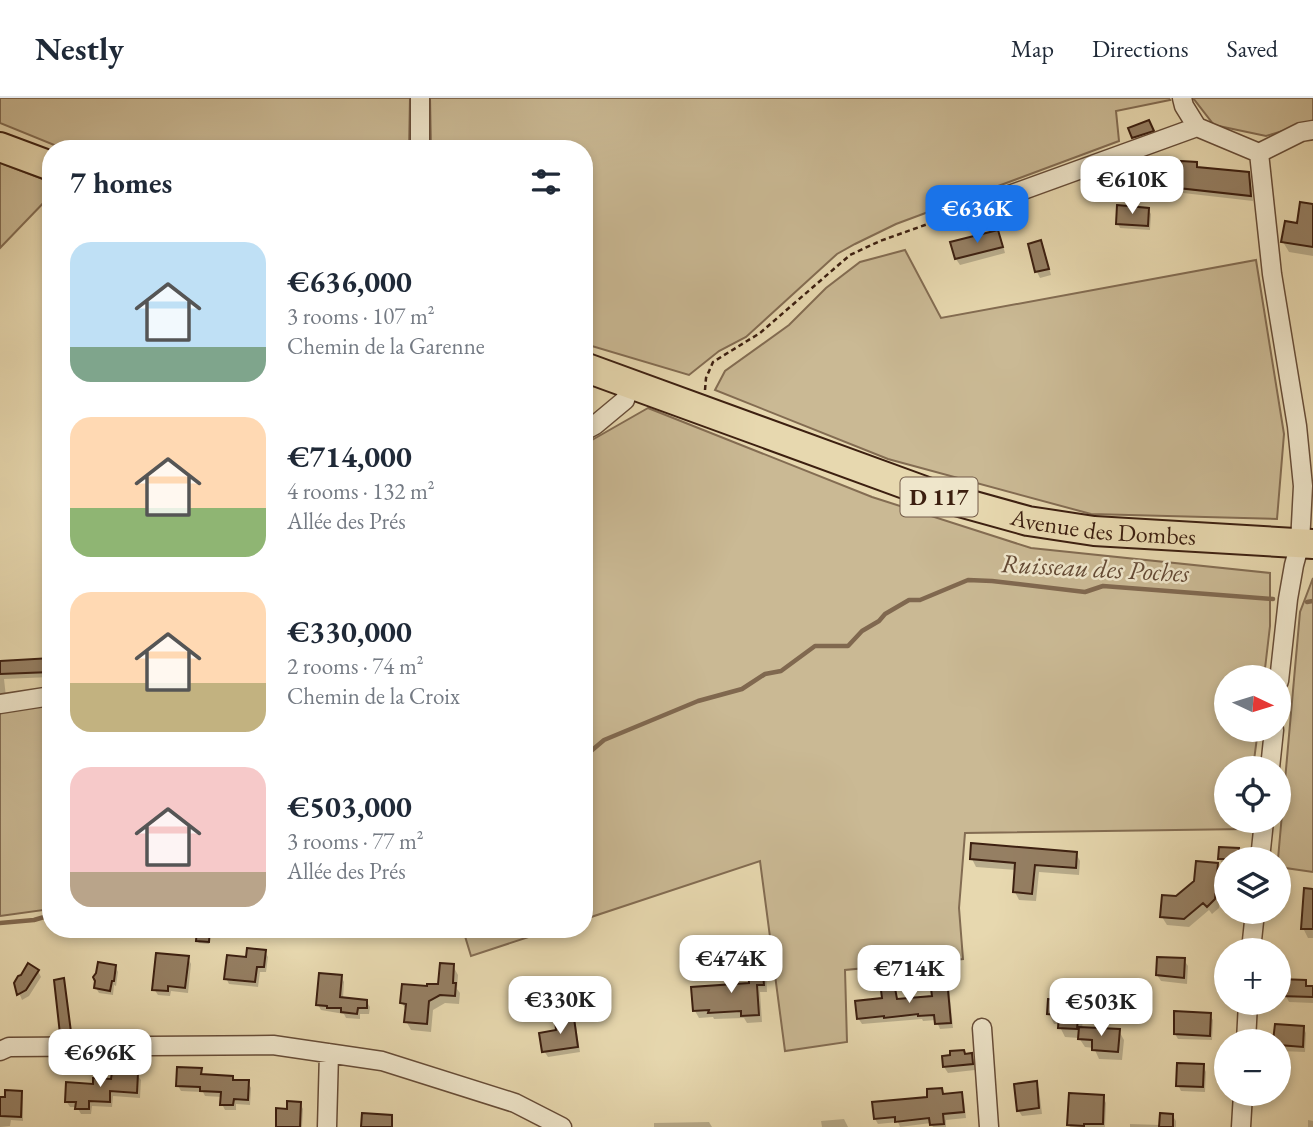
<!DOCTYPE html>
<meta charset="utf-8">
<style>
body{margin:0;font-family:"EB Garamond",serif;background:#f2f2f3;color:#1f2937;height:100vh;display:flex;flex-direction:column;font-size:26px;white-space:nowrap}
*{box-sizing:border-box;margin:0}
p{font-size:23px;color:#747a83}
.icon{flex:none;width:38px;height:38px;fill:none;stroke:currentColor;stroke-width:2;stroke-linecap:round;stroke-linejoin:round}
.map{position:relative;flex:1;overflow:hidden}
.side{position:absolute;left:42px;top:42px;width:551px;height:798px;display:flex;flex-direction:column;background:#fff;border-radius:28px;box-shadow:0 4px 10px #0003}
.side>*{flex:none}
.needle{width:46px;rotate:94deg}
.controls{position:absolute;left:1214px;top:567px;display:grid;gap:14px}
.controls a{display:grid;place-items:center;width:77px;height:77px;border-radius:50%;background:#fff;box-shadow:0 4px 10px #0003;font-size:35px}
.price{position:absolute;translate:-50% -60px;padding:0 16px;border-radius:14px;background:#fff;color:#222;font-size:23px;line-height:46px;filter:drop-shadow(0 2px 4px #0008)}
.price::after{content:'';position:absolute;left:50%;top:42px;width:21px;height:16px;margin-left:-10px;background:inherit;clip-path:polygon(0 0,100% 0,50% 100%)}
.price.selected{background:#1a73e8;color:#fff}
ul{padding:0;list-style:none}
li{display:flex;align-items:center;gap:21px;height:175px;padding:0 28px}
li span{display:grid;place-items:center;flex:none;width:196px;height:140px;border-radius:21px;color:#555}
li>.icon{margin-inline-start:auto}
span .icon{width:84px;height:84px;fill:#fffc;stroke-width:1}
li b{font-size:30px}
h2{display:flex;justify-content:space-between;align-items:center;height:84px;padding:0 28px;font-size:30px}
header{display:flex;align-items:center;gap:42px;box-sizing:border-box;height:98px;padding:0 35px;background:#fff;border-bottom:2px solid #e0e1e3}
header strong{font-size:33px}
nav{display:flex;gap:38px;margin-inline-start:auto;font-size:24px}
.map>svg:first-child{display:block}
.green{fill:#cab994;stroke:#836c52;stroke-width:2}
.shadow{fill:#0003}
.lines{fill:none;stroke-linecap:round;stroke-linejoin:round}
.stream{stroke:#80684f;stroke-width:4.5}
.building{fill:#957f63;stroke:#3c1f10;stroke-width:2}
.street-casing{stroke:#674d38;stroke-width:21}
.primary-casing{stroke:#3c1f10;stroke-width:32}
.path{stroke:#3c1f10;stroke-width:2.5;stroke-dasharray:5 3.5;stroke-linecap:butt}
.street{stroke:#efe6cb;stroke-width:18}
.primary{stroke:#e7d8af;stroke-width:28}
.labels{text-anchor:middle;stroke-width:5;stroke-linejoin:round;paint-order:stroke}
.shield{fill:#efe6cb;stroke:#725b48;stroke-width:2}
.shield-label{font-size:23px;font-weight:bold;fill:#3c1f10}
.street-label{font-size:24px;fill:#3c1f10;stroke:#efe6cb}
.water-label{font-size:26px;font-style:italic;fill:#644a35;stroke:#efe6cb}
</style>
<header>
<strong>Nestly</strong>
<nav><a>Map</a><a>Directions</a><a>Saved</a></nav>
</header>
<div class="map">
<svg width="1313" height="1029" viewBox="0 0 1313 1029">
<rect width="100%" height="100%" fill="#e7d8af"/>
<filter id="stains"><feTurbulence type="fractalNoise" baseFrequency=".00286" numOctaves="4"/><feColorMatrix values="0 0 0 0 .2 0 0 0 0 .09 0 0 0 0 .02 0 0 0 .5 -.17"/></filter>
<radialGradient id="worn" r=".72"><stop offset=".6" stop-color="#630" stop-opacity="0"/><stop offset="1" stop-color="#630" stop-opacity=".3"/></radialGradient>
<path class="green" d="M0,0h410l-1,51h-345l-64,-26z
M430,0h739l1,2 -54,11 3,30 -223,83 -41,20 -18,10 -91,83 -27,14 -30,24 -104,-31 -1,-195h-153z
M1193,0h120v24l-47,14 -52,-11z
M0,65l51,19v13l-51,53z
M905,152l36,68 315,-58 28,174 -7,85 -186,-5 -203,-55 -173,-69 10,-19 64,-46 37,-37 34,-26z
M648,310l224,89 159,51 239,25v53l-6,51h-37v53h31l-5,38h-26v53h20l-1,8 -281,4 -6,75 4,51 -118,11 2,72 -62,9 -25,-190 -175,58v-475z
M1313,480v294l-34,-5 -1,-8 22,-247z
M51,599v212l-51,7v-210z
M457,831h96l-82,27 -7,-23z"/>
<path class="shadow" d="M1152,30l4,9 -19,6 -6,-14z
M1196,66l3,5 49,5 3,6 2,21 -70,-8 -1,-2h-4l-3,-6 6,-12z
M1313,108v50l-24,-4 -6,-10z
M1148,111l3,5 -1,16 -30,-2 -2,-4z
M997,134l4,6 4,15 -45,12 -4,-6 -4,-16z
M1040,144l4,6 7,27 -11,3 -3,-6 -7,-27z
M51,562v17l-47,2 2,18 -6,2v-37z
M1220,751l18,1 1,9h-12v3h-6l-1,-3z
M1076,755l4,8 -1,14 -40,-3 -3,29 -17,-1 -4,-8 1,-22 -40,-3 -4,-8z
M1216,767l5,8 -2,35 -7,6 -3,-4 -20,17 -22,-2 -5,-8z
M1313,814v26h-5l-5,-10z
M209,832l1,3 -1,11 -10,-1 -2,-2z
M265,854l3,5 -2,15h-6l-2,15 -29,-3 -3,-6 22,-20z
M188,860l3,6 -3,29 -17,-2 -1,5 -12,-1 -4,-6z
M1184,862l4,6 -1,18 -26,-3 -4,-6z
M761,867l5,7 1,20h-7l2,30 -15,1 -3,-5 -30,1 -1,-2 -14,1 -4,-7 56,-26z
M115,868l3,6 -2,14 -2,-1 -1,10 -14,-2 -3,-5z
M453,868l5,9 -1,14 3,4 -1,11 -14,-1 -12,7 -2,22 -20,-2 -5,-9 1,-9 -5,-9 26,-15 11,-2z
M38,873l3,6 -12,19 -7,4 -7,-17z
M341,878l3,6 -1,17 23,2 4,6 -1,7h-9v5l-14,-1 -2,-4 -23,-4 -3,-5z
M946,883l3,5 4,42 -13,1 -4,-9 -13,1 -1,-2 -60,5 -4,-6 36,-28 4,11 36,-3z
M1305,884l4,6h4v15l-24,-1 -3,-6z
M1075,904l8,17 -1,10 37,2 5,9 -2,20 -23,-1 -5,-11 -9,-1 -6,-9 -14,-1 -5,-10v-3h-6l-5,-10z
M1210,917l3,5 -1,20 -34,-1 -3,-5z
M573,922l3,6 4,26 -32,5 -4,-6z
M1276,928l27,1 3,6 -1,19 -26,-1v-10h-4z
M971,957l4,6v9l-27,3 -4,-6 22,-11z
M1203,968l3,6 -1,20 -24,-1 -3,-6z
M201,972l3,6 28,2 2,4h14l3,6 -1,17 -14,-1v6h-11l-3,-6v-7l-17,-1 -2,-4 -22,-1 -3,-5z
M137,977l4,5 -1,18 -27,-2 -1,11 -20,-1 -1,8h-10l-4,-7h-7l-4,-6 47,-20z
M1036,985l3,6 3,25 -20,2 -4,-6z
M941,992l4,5 16,-1 3,6 2,18 -20,2v7h-13l-2,-4 -31,4 -2,-5 -20,2 -3,-5 54,-20z
M21,994l2,5v24l-12,-1 -1,6 -10,1v-29l7,1z
M1103,999l3,6 -1,24h-35l-1,-2z
M300,1005l3,6 -1,18h-25l12,-16z
M1172,1017l4,6v6h-46v-3l31,1z
M844,1021l4,8h-26l-1,-6z
M1308,1022l5,1v6h-5z
M709,1024l3,5h-58v-4z"/>
<g class="lines">
<path class="stream" d="M1307,504l6,-1
M584,659l20,-17 94,-39 44,-12 23,-15 16,-3 34,-25h33l14,-15 17,-10 6,-7 24,-14h11l48,-20 24,1 93,11 18,-6 170,13
M0,825l34,-3 17,-5"/>
</g>
<path class="building" d="M1149,22l5,11 -22,7 -4,-10z
M1181,63l16,1v5l52,5 2,24 -73,-8v-2l-5,-1 1,-14h6z
M1300,104l13,2v43l-32,-5 4,-21 12,2z
M1117,107l32,3 -1,18 -32,-2z
M998,132l5,17 -48,12 -5,-17z
M1041,142l8,29 -14,3 -7,-28z
M51,560v14l-51,2v-13z
M971,745l106,9 -1,16 -41,-3 -3,29 -19,-2 2,-29 -45,-4z
M1219,749l20,1 -1,11h-20z
M1196,763l22,2 -3,36 -8,8 -4,-4 -19,16 -24,-2 2,-22 14,1 18,-15z
M1304,790l9,1v40h-12z
M197,831h13l-1,13 -13,-1z
M247,850l19,2 -2,17h-7l-2,15 -31,-3 3,-24 19,2z
M156,855l33,3 -4,32 -17,-2v5l-16,-1z
M1157,859l28,1 -1,20 -28,-3z
M98,864l18,3 -2,16h-2l-2,10 -16,-3 1,-7 -2,-4 3,-4z
M28,865l11,7 -13,20 -9,5 -3,-12 4,-7 3,-1z
M440,865l14,1 -1,19h3l-1,13 -15,-1 -11,6 -2,23 -23,-2 2,-18 -6,-1 2,-19 25,2v-2h11z
M748,865h14l2,22h-7l2,30 -18,1v-5l-33,2 1,-3 -16,1 -2,-24 58,-4z
M319,875l23,2 -2,22 27,3v8h-9l-1,6 -16,-2v-4h-14v-2l-11,-1z
M64,880l7,54 -11,2 -6,-54z
M947,881l4,44 -16,1 -1,-9 -16,1v-2l-34,4v-2l-27,3 -2,-18 27,-3 -1,-8 14,-2 2,11 35,-3 -2,-15z
M1279,881l27,1v6h7v11l-34,-1z
M1048,901l28,2 -1,6 4,1 -2,21 -19,-1 1,-13 -12,-1z
M1174,913l37,2 -1,23 -36,-2z
M574,920l4,29 -36,5 -3,-19 17,-3 -1,-10z
M1275,926l29,2 -1,21 -24,-2v-4h-6z
M1079,929l41,2 -2,23 -26,-2v-10l-14,-1z
M964,952l1,4 7,-1 1,11 -30,3 -1,-11 8,-1v-4z
M1177,965l27,1 -1,23 -27,-1z
M177,969l25,1 -1,6 32,2v4h16l-1,20 -14,-1 -1,6h-13l1,-13 -21,-1v-4l-24,-1z
M112,974l26,1 -1,20 -27,-2v11l-21,-1v8h-14l1,-7h-11l1,-20 27,2v-6l18,1z
M1037,983l2,27 -22,3 -3,-27z
M942,990l1,6 19,-2 2,20 -21,2 1,10 -14,1 -1,-7 -34,4v-5l-21,2 -2,-17 55,-5v-8z
M5,992l17,1 -1,26 -21,-1v-19h5z
M1069,995l35,2 -1,29h-19v2l-17,-1z
M287,1003l14,1 -1,25h-24v-19l11,1z
M362,1015l30,2v12h-31z
M1160,1015l13,1v13h-14z"/>
<g class="lines">
<g class="street-casing">
<path id="street" d="M1182,0l2,8 13,21
M420,51v-51
M1259,55l13,121 25,152 6,60 -3,57 -6,22 -6,34 -9,82
M1259,55l42,-21 12,-2
M1001,100l196,-71 62,26
M584,333l11,-6 30,-25 5,-17
M0,606l51,-8
M1270,670l4,-38
M1260,761l4,-38
M1251,852l4,-38
M982,930l7,99
M1246,943l2,-38
M0,953l9,-4 264,-2 109,16 133,42 47,24
M327,1029l2,-74
M1241,1029l2,-33"/>
</g>
<g class="primary-casing">
<g id="primary">
<path d="M0,49l51,19"/>
<path id="s1" d="M584,269l354,129 90,25 66,10 219,13"/>
</g>
</g>
<path class="path" d="M705,292l1,-12 7,-16 47,-29 90,-78 30,-14 107,-38"/>
<use href="#street" class="street"/>
<use href="#primary" class="primary"/>
</g>
<g class="labels">
<rect class="shield" x="900.5" y="379.5" width="77" height="39" rx="5"/>
<g class="shield-label">
<text x="939" y="407">D 117</text>
</g>
<g class="street-label">
<text dy="8" stroke="none"><textPath href="#s1" startOffset="546">Avenue des Dombes</textPath></text>
</g>
<g class="water-label">
<text transform="translate(1095 470) rotate(3)" y="9">Ruisseau des Poches</text>
</g>
</g>
<rect width="100%" height="100%" filter="url(#stains)"/>
<rect width="100%" height="100%" fill="url(#worn)"/>
</svg>
<div class="controls">
<a><svg class="needle" viewBox="-14 -14 28 28"><path d="M0-13l5 13h-10z" fill="#e53935"/><path d="M0 13l5-13h-10z" fill="#747a83"/></svg></a>
<a><svg class="icon" aria-label="locate" viewBox="0 0 24 24"><circle cx="12" cy="12" r="6"/><path d="M12 2v4M12 18v4M2 12h4M18 12h4"/></svg></a>
<a><svg class="icon" aria-label="layers" viewBox="0 0 24 24"><path d="M12 4l9 5-9 5-9-5zM3 14l9 5 9-5"/></svg></a>
<a>+</a>
<a>−</a>
</div>
<b class="price" style="left:1132px;top:118px">€610K</b>
<b class="price selected" style="left:977px;top:147px">€636K</b>
<b class="price" style="left:731px;top:897px">€474K</b>
<b class="price" style="left:909px;top:907px">€714K</b>
<b class="price" style="left:560px;top:938px">€330K</b>
<b class="price" style="left:1101px;top:940px">€503K</b>
<b class="price" style="left:100px;top:991px">€696K</b>
<section class="side">
<h2>7 homes<svg class="icon" aria-label="filters" viewBox="0 0 24 24"><path d="M4 7h16M4 17h16"/><circle cx="9" cy="7" r="2"/><circle cx="15" cy="17" r="2"/></svg></h2>
<ul>
<li><span style="background:linear-gradient(#bfe0f5 75%,#7fa58c 0)"><svg class="icon" aria-label="home" viewBox="0 0 24 24"><path d="M3 11l9-7 9 7M6 9v11h12V9"/></svg></span><div><b>€636,000</b><p>3 rooms · 107 m²</p><p>Chemin de la Garenne</p></div></li>
<li><span style="background:linear-gradient(#ffd9b3 65%,#8fb573 0)"><svg class="icon" aria-label="home" viewBox="0 0 24 24"><path d="M3 11l9-7 9 7M6 9v11h12V9"/></svg></span><div><b>€714,000</b><p>4 rooms · 132 m²</p><p>Allée des Prés</p></div></li>
<li><span style="background:linear-gradient(#ffd9b3 65%,#c2b280 0)"><svg class="icon" aria-label="home" viewBox="0 0 24 24"><path d="M3 11l9-7 9 7M6 9v11h12V9"/></svg></span><div><b>€330,000</b><p>2 rooms · 74 m²</p><p>Chemin de la Croix</p></div></li>
<li><span style="background:linear-gradient(#f6c9c9 75%,#b9a48a 0)"><svg class="icon" aria-label="home" viewBox="0 0 24 24"><path d="M3 11l9-7 9 7M6 9v11h12V9"/></svg></span><div><b>€503,000</b><p>3 rooms · 77 m²</p><p>Allée des Prés</p></div></li>
</ul>
</section>
</div>
